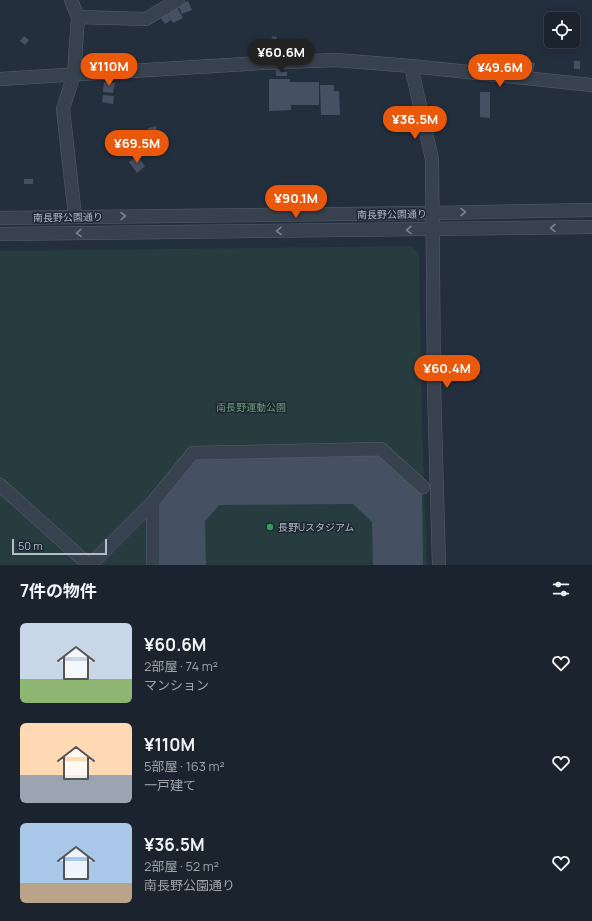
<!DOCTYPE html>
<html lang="ja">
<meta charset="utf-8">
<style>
body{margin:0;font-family:Manrope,"Noto Sans JP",sans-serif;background:#242b36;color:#f1f3f6;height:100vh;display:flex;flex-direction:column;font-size:15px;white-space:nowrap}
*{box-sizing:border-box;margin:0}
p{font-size:13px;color:#a0a4aa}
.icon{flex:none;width:22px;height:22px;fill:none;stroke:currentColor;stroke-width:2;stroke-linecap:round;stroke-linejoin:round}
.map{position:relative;height:565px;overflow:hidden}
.sheet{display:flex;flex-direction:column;background:#1b232e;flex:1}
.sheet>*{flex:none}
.controls{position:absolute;left:544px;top:12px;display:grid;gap:8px}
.controls a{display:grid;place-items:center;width:36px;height:36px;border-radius:6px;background:#1b232e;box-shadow:0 2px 10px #0003,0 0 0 1px #39404a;font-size:20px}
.scale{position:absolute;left:12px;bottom:10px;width:95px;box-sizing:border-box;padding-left:4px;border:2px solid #b4bcc9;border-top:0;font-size:11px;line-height:14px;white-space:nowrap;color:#b4bcc9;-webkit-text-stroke:3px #1d2633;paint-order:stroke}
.price{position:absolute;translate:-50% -34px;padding:0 9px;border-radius:14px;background:#ea580c;color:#fff;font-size:13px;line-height:26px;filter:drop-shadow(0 1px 2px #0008)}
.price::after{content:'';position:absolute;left:50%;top:24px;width:12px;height:9px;margin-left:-6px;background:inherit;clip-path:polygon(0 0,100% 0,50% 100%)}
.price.on{background:#222;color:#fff}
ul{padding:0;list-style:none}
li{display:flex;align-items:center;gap:12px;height:100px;padding:0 20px}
li span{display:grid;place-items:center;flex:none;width:112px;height:80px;border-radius:6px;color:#555}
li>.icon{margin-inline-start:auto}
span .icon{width:48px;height:48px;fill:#fffc;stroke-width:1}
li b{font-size:17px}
h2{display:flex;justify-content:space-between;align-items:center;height:48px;padding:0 20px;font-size:17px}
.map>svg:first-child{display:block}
.green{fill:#263c3f}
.building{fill:#455162}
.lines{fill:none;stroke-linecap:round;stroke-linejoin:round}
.minor-casing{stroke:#565f6c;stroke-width:14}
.minor{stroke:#38414e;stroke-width:13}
.oneway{stroke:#7c8592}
.leisure-dot{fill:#2e9e5b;stroke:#1d2633;stroke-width:1.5}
.labels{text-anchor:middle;stroke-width:3;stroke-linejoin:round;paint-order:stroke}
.street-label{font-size:10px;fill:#b4bcc9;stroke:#1d2633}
.park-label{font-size:10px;fill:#6b9a76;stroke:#1d2633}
.poi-label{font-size:10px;fill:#b4bcc9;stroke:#1d2633;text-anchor:start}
</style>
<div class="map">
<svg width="592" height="565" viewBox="0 0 592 565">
<rect width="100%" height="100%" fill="#242f3e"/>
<path class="green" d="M411,246l8,8 3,166 5,145h-427v-314z"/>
<path class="building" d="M188,1l4,9 -10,4 -4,-9z
M177,7l6,11 -10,5 -6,-10z
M167,14l4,6 -6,4 -4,-6z
M24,36l5,4 -4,5 -5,-4z
M272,36l5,1 -1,6 -5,-2z
M271,45h5v10h-5z
M525,61l10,2 -2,10 -10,-2z
M574,61h6v8h-6z
M276,69h5v3h6v4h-11z
M269,79h21v3h29v23h-28v5l-22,1z
M104,82l11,1 -2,10 -10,-1z
M320,85h14v6h5l1,24h-19z
M480,92h10v26l-10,-1z
M103,95l11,1 -1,8 -11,-2z
M156,126l1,7 -8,1 -1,-6z
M137,156l8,10 -8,7 -8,-11z
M24,179h9v5h-9z
M383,451l39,37 1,77h-50l-1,-43 -19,-18 -134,1 -14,16 1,44h-48v-59l42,-51z"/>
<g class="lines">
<g class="minor-casing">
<path id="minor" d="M71,0l7,17 -4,57 -11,35 12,107
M78,17l68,2 32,-19
M411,66l21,93 2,227 5,179
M0,79l262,-16 74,-3 75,6 181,19
M0,218l433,-5 159,-3
M0,234l592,-7
M0,485l89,80
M153,502v63
M90,565l63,-63 40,-49 188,-4 42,38"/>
</g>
<use href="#minor" class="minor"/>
</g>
<defs><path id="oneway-chevron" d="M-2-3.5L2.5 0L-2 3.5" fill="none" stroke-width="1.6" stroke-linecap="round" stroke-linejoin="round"/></defs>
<g class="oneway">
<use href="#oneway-chevron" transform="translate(463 212) rotate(-1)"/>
<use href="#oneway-chevron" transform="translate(123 216) rotate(-1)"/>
<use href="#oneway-chevron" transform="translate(553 228) rotate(179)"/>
<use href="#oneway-chevron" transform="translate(409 230) rotate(179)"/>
<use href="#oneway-chevron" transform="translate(279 231) rotate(179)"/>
<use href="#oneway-chevron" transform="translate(79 233) rotate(179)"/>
</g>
<circle class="leisure-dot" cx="270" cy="527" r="4"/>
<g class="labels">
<g class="street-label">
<text transform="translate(392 214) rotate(-1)" y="4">南長野公園通り</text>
<text transform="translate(68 217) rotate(-1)" y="4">南長野公園通り</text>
</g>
<g class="park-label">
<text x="251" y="411">南長野運動公園</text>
</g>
<g class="poi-label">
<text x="278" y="531">長野Uスタジアム</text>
</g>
</g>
</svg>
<div class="controls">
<a><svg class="icon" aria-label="locate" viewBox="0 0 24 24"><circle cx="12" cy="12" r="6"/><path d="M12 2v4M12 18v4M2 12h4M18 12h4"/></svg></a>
</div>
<div class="scale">50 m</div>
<b class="price on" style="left:281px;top:73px">¥60.6M</b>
<b class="price" style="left:109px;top:87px">¥110M</b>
<b class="price" style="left:500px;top:88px">¥49.6M</b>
<b class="price" style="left:415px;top:140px">¥36.5M</b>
<b class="price" style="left:137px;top:164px">¥69.5M</b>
<b class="price" style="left:296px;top:219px">¥90.1M</b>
<b class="price" style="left:447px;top:389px">¥60.4M</b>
</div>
<section class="sheet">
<h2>7件の物件<svg class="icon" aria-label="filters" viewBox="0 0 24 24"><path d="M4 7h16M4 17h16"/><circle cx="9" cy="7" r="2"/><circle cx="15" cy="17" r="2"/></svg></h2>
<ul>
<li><span style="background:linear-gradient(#c9d6e8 70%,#8fb573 0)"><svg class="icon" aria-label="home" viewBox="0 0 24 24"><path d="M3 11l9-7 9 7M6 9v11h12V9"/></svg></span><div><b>¥60.6M</b><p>2部屋 · 74 m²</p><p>マンション</p></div><svg class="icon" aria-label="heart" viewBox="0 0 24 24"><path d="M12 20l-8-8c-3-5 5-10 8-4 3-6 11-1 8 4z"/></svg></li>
<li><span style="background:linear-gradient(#ffd9b3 65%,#9aa5b1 0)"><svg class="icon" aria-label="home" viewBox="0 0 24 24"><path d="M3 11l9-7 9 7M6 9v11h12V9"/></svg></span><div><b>¥110M</b><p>5部屋 · 163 m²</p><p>一戸建て</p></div><svg class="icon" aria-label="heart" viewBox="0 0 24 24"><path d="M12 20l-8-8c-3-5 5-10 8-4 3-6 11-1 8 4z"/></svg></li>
<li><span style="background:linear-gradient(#a9c7e8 75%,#b9a48a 0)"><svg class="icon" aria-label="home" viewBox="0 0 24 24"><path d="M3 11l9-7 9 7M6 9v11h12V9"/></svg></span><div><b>¥36.5M</b><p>2部屋 · 52 m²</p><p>南長野公園通り</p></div><svg class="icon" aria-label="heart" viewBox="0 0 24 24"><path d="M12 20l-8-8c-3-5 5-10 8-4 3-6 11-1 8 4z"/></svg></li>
</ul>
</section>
